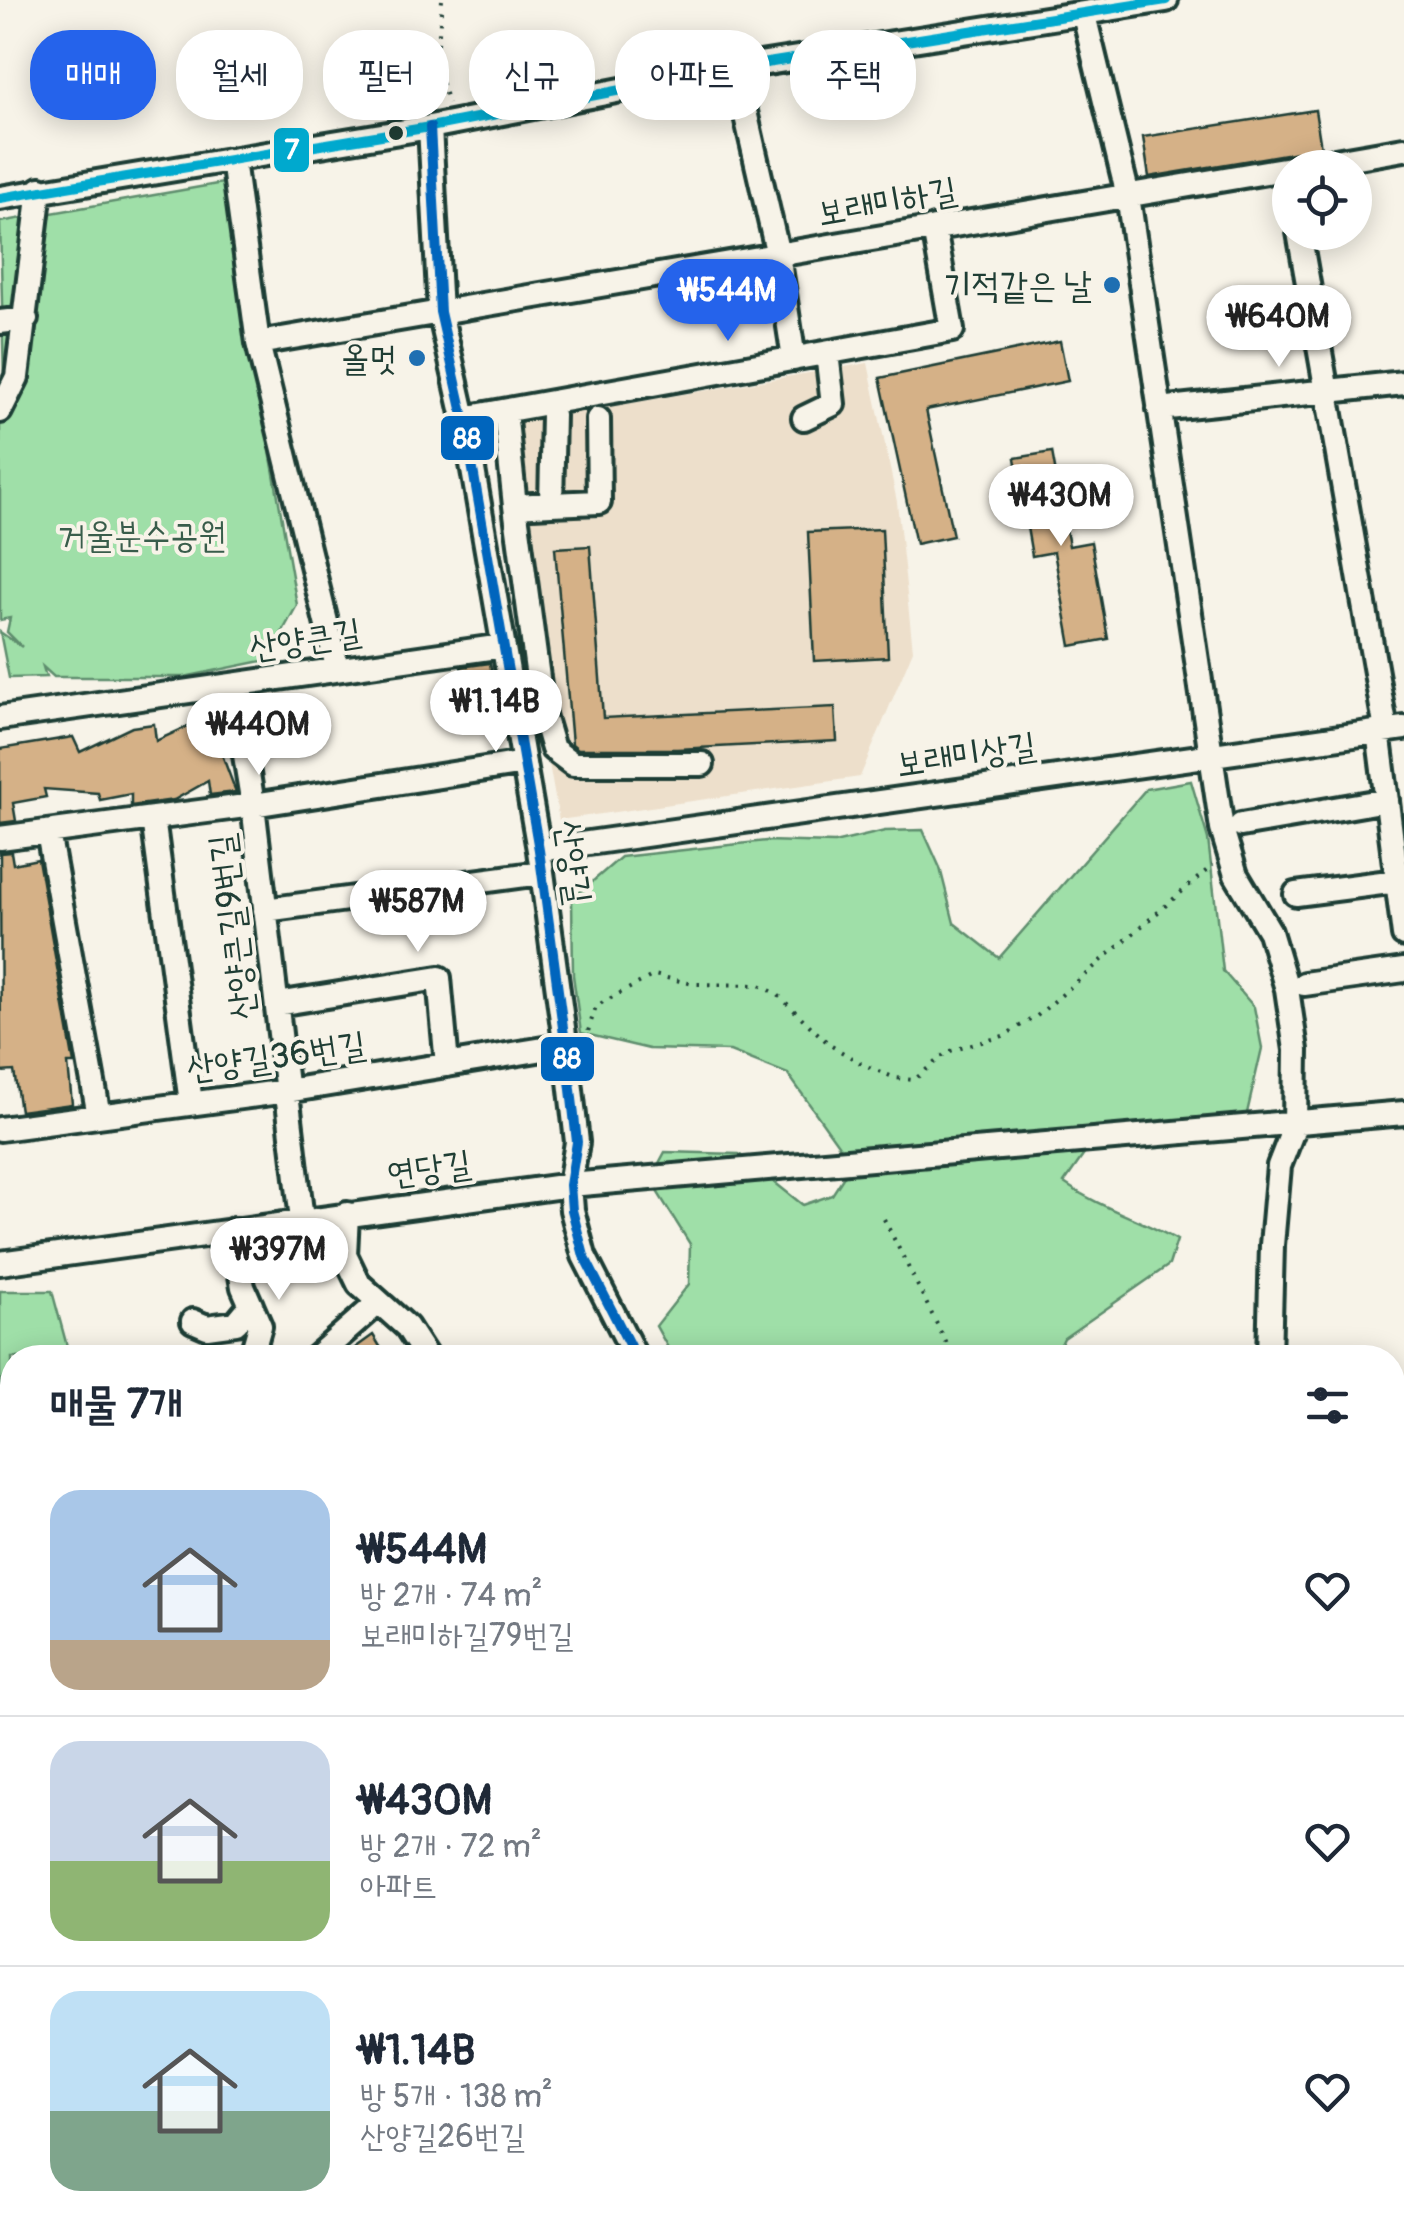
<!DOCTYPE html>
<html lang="ko">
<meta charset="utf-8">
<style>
body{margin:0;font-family:Pangolin,"Poor Story",sans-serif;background:#f2f2f3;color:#1f2937;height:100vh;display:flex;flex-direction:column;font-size:38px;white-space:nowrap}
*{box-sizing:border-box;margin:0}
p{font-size:32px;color:#747a83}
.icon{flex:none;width:55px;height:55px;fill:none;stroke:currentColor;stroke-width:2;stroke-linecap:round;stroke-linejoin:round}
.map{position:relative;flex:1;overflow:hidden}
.sheet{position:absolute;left:0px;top:1345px;width:1405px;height:892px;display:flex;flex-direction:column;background:#fff;border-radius:40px 40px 0 0;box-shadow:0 5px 25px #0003}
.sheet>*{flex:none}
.top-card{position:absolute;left:30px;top:30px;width:1345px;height:90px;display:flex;gap:20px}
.buttons{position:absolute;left:1272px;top:150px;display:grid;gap:20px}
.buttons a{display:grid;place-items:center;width:100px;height:100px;border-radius:50%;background:#fff;box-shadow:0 5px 25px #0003;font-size:50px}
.price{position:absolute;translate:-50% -85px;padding:0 22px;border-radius:35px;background:#fff;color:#222;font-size:32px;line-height:65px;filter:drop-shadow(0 2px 5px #0008)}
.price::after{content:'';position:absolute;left:50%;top:60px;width:30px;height:22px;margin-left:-15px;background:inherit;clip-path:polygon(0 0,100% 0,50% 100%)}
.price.current{background:#2563eb;color:#fff}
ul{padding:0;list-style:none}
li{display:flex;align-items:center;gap:30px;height:250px;padding:0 50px}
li+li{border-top:2px solid #e0e1e3}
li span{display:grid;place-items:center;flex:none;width:280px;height:200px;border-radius:30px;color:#555}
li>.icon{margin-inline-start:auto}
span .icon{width:120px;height:120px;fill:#fffc;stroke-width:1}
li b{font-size:42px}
h2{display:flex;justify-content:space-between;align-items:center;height:120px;padding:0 50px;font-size:42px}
.tag{padding:0 35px;border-radius:40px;background:#fff;box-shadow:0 5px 25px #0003;font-size:35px;line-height:90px}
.tag.current{background:#2563eb;color:#fff}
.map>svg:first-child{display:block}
.built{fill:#eddfcb}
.green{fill:#9fdfa8;stroke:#5f8e6e;stroke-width:2.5}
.building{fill:#d5b187;stroke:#1f3d34;stroke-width:2.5}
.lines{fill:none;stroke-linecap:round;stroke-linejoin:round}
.minor-casing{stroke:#1f3d34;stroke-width:30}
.path{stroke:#1f3d34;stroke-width:4;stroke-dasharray:2.5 8;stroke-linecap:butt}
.minor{stroke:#f7f3e8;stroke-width:22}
.bus-1-casing{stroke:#f7f3e8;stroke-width:18}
.bus-2-casing{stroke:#f7f3e8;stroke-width:18}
.bus-1{stroke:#00a9ce;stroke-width:10}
.bus-2{stroke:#0065bd;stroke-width:10}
.bus-dot{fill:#1f3d34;stroke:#f7f3e8;stroke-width:4}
.poi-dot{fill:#1f6fb2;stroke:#f7f3e8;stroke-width:4}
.labels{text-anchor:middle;stroke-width:8;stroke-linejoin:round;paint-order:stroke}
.street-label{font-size:35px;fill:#1f3d34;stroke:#f7f3e8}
.poi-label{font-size:35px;fill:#1f3d34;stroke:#f7f3e8;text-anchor:end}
.park-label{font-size:35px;fill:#395d4b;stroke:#f7f3e8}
.line-badge{stroke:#f7f3e8;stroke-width:4}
.badge-label{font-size:28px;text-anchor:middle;font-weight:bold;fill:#fff}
</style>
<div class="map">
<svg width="1404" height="2237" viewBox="0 0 1404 2237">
<rect width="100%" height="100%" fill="#f7f3e8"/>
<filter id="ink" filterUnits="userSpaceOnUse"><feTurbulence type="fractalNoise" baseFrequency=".01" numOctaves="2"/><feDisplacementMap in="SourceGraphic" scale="20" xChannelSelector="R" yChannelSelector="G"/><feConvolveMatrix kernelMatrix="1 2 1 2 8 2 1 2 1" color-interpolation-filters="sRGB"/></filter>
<g filter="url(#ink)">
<path class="built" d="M868,363l29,139 16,148 -53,127 -301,43 -70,-393z
M12,1441v317l-12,1v-316z"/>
<path class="green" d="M223,183l74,422 -30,55 -83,17h-130l-11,-10 3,10 -37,1 -9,-46 22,15 -15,-15 3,-14 -10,2v-232l4,-7 -4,-159z
M1191,781l17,58 15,132 31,36 8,41 -18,78 -145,7 -35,50c36,25 76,36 113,57l-8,25 -105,73 -9,19h-382l-17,-31 33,-42 1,-40 -40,-64 15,-28 74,2 64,51 29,-10 20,-31 -64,-90 -58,-23 -81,-2 -68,-16 -8,-58 -1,-76 49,-42 145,-16 68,2 51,-12 38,-1 17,38 14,55 45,35 147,-169z
M0,1291h52l16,59 7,7 -63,1v76h-12z
M12,1777v448h118l-5,12h-125v-458z
M1404,1779v458h-461l3,-12h446v-433z
M162,2225h315l9,12h-280z"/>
<path class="building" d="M1315,110l6,38 -172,29 -6,-40z
M1060,341l8,40 -142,29 27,126 -37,8 -36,-166z
M1052,452l17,94 22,-4 17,97 -37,7 -17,-94 -22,4 -17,-98z
M882,529l6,128 -74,4 -6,-129z
M590,546l13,172 232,-11 2,34 -160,8h-99l-6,-5 -17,-196z
M490,663l4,24 -28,5 -5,-25z
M216,709l12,33 -10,2 18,48 -26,3 -2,-14 -34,19 -43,6v-12l-31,6 -2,-7 -54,-4 2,8 -33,6 3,18 -16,2v-74l73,-12 7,15 52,-25 22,-3 2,17 46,-21 -2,-8z
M11,852l2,12 25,-5 36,205h-6l4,40 -52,7 -6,-40 -13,1 -1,-219z
M373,1335l14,23h-46z"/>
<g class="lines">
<g class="minor-casing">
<path id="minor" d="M1084,15l44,181 94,633 14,46 34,57 17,57 9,61 -1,75 -16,41 -7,79 -3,113
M735,68l43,187 16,104
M430,127l10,185 24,106 75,432 30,222 8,70 -7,43 2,25 12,46 52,102
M233,160l25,183 79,324
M1295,168l109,-19
M0,198l430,-71 305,-59 431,-68
M1299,232l87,498
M0,322l26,-3
M258,343l1032,-175
M1159,409l245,-26
M0,411l17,-34 23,-188
M505,411l10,95 36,-2 2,-89
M464,418l488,-88 -18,-102
M804,418l29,-14 -6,-51
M551,504l48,-2 -1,-83
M515,506l28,209 10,34 20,15h129
M234,686l19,119 49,415
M0,718l503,-72
M1378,731l26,204
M153,818l38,285
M1241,825l146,-25
M48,832l51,284
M0,838l253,-33 271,-42
M539,850l865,-122
M1296,894l101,-13
M265,910l275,-37
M1304,984l100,-14
M277,1004l162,-26 8,87
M0,1129l287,-38 275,-45
M347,1214l-2,41 14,29 48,43 20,31
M233,1230l10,57 17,39 -9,32
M0,1263l570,-78 834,-72
M193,1321l14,6 29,-4 15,-18
M315,1358l64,-56
M685,2225l28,12"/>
</g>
<path class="path" d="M442,0l-6,65 12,38
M585,1041l11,-35 58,-31 39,9 67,1 17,9 53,51 32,19 33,14 19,2 33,-28 56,-16 34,-20 176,-151
M884,1219l70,139
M0,1811l12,3
M1392,2080l12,-1
M0,2159l12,-17
M0,2190l7,47
M305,2225l22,12
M1097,2237l18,-12"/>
<use href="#minor" class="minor"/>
<g class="bus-1-casing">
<path id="bus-1" d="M0,198l430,-71 305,-59 431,-68"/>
</g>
<g class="bus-2-casing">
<path id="bus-2" d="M430,127l10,185 24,106 75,432 30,222 8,70 -7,43 2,25 12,46 52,102"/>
</g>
<use href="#bus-1" class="bus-1"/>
<use href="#bus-2" class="bus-2"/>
</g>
</g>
<circle class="bus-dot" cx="396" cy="133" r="9"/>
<g class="poi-dot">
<circle cx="1112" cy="285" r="10"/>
<circle cx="417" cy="358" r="10"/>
</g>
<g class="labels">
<g class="street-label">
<text transform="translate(887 201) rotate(-10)" y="12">보래미하길</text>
<text transform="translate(305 639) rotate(-9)" y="12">산양큰길</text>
<text transform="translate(966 754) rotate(-8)" y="12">보래미상길</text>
<text transform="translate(574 862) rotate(82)" y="12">산양길</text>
<text transform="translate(232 927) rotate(-97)" y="12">산양큰길9번길</text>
<text transform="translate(276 1056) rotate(-8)" y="12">산양길36번길</text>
<text transform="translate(429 1168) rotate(-8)" y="12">연당길</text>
</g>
<g class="poi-label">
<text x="1092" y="297">기적같은 날</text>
<text x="397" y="370">올멋</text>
</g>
<g class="park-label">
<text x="142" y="547">거울분수공원</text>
</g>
</g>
<g class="line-badge">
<rect x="272" y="126" width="39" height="48" rx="10" fill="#00a9ce"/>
<rect x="439" y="414" width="57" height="48" rx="10" fill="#0065bd"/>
<rect x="539" y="1035" width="57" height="48" rx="10" fill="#0065bd"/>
</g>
<g class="badge-label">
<text x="292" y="159">7</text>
<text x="467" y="448">88</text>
<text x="567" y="1068">88</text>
</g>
</svg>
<div class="buttons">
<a><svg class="icon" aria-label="locate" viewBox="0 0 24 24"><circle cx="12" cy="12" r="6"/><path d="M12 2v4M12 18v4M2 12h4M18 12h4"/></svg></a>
</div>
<b class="price current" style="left:728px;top:344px">₩544M</b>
<b class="price" style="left:1279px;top:370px">₩640M</b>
<b class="price" style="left:1061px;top:549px">₩430M</b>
<b class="price" style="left:496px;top:755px">₩1.14B</b>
<b class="price" style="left:259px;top:778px">₩440M</b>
<b class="price" style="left:418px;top:955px">₩587M</b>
<b class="price" style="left:279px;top:1303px">₩397M</b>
<div class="top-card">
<a class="tag current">매매</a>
<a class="tag">월세</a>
<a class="tag">필터</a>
<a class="tag">신규</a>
<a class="tag">아파트</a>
<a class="tag">주택</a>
</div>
<section class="sheet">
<h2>매물 7개<svg class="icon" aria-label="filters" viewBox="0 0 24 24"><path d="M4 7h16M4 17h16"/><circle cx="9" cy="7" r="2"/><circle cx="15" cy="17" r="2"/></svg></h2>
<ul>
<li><span style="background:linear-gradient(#a9c7e8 75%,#b9a48a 0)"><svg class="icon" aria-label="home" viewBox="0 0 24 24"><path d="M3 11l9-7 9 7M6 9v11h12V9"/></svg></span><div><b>₩544M</b><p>방 2개 · 74 m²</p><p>보래미하길79번길</p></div><svg class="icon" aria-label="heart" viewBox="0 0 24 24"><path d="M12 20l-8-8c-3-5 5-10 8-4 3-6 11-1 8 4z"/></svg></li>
<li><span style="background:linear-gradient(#c9d6e8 60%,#8fb573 0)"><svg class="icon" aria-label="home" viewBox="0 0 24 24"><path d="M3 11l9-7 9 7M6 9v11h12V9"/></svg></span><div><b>₩430M</b><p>방 2개 · 72 m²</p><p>아파트</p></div><svg class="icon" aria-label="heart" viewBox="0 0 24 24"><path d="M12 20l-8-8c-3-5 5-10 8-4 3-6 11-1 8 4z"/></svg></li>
<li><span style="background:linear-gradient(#bfe0f5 60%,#7fa58c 0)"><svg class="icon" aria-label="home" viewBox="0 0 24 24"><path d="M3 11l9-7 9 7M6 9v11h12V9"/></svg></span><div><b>₩1.14B</b><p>방 5개 · 138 m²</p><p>산양길26번길</p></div><svg class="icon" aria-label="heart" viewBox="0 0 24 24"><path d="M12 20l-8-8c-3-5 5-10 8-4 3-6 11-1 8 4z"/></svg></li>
</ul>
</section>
</div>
